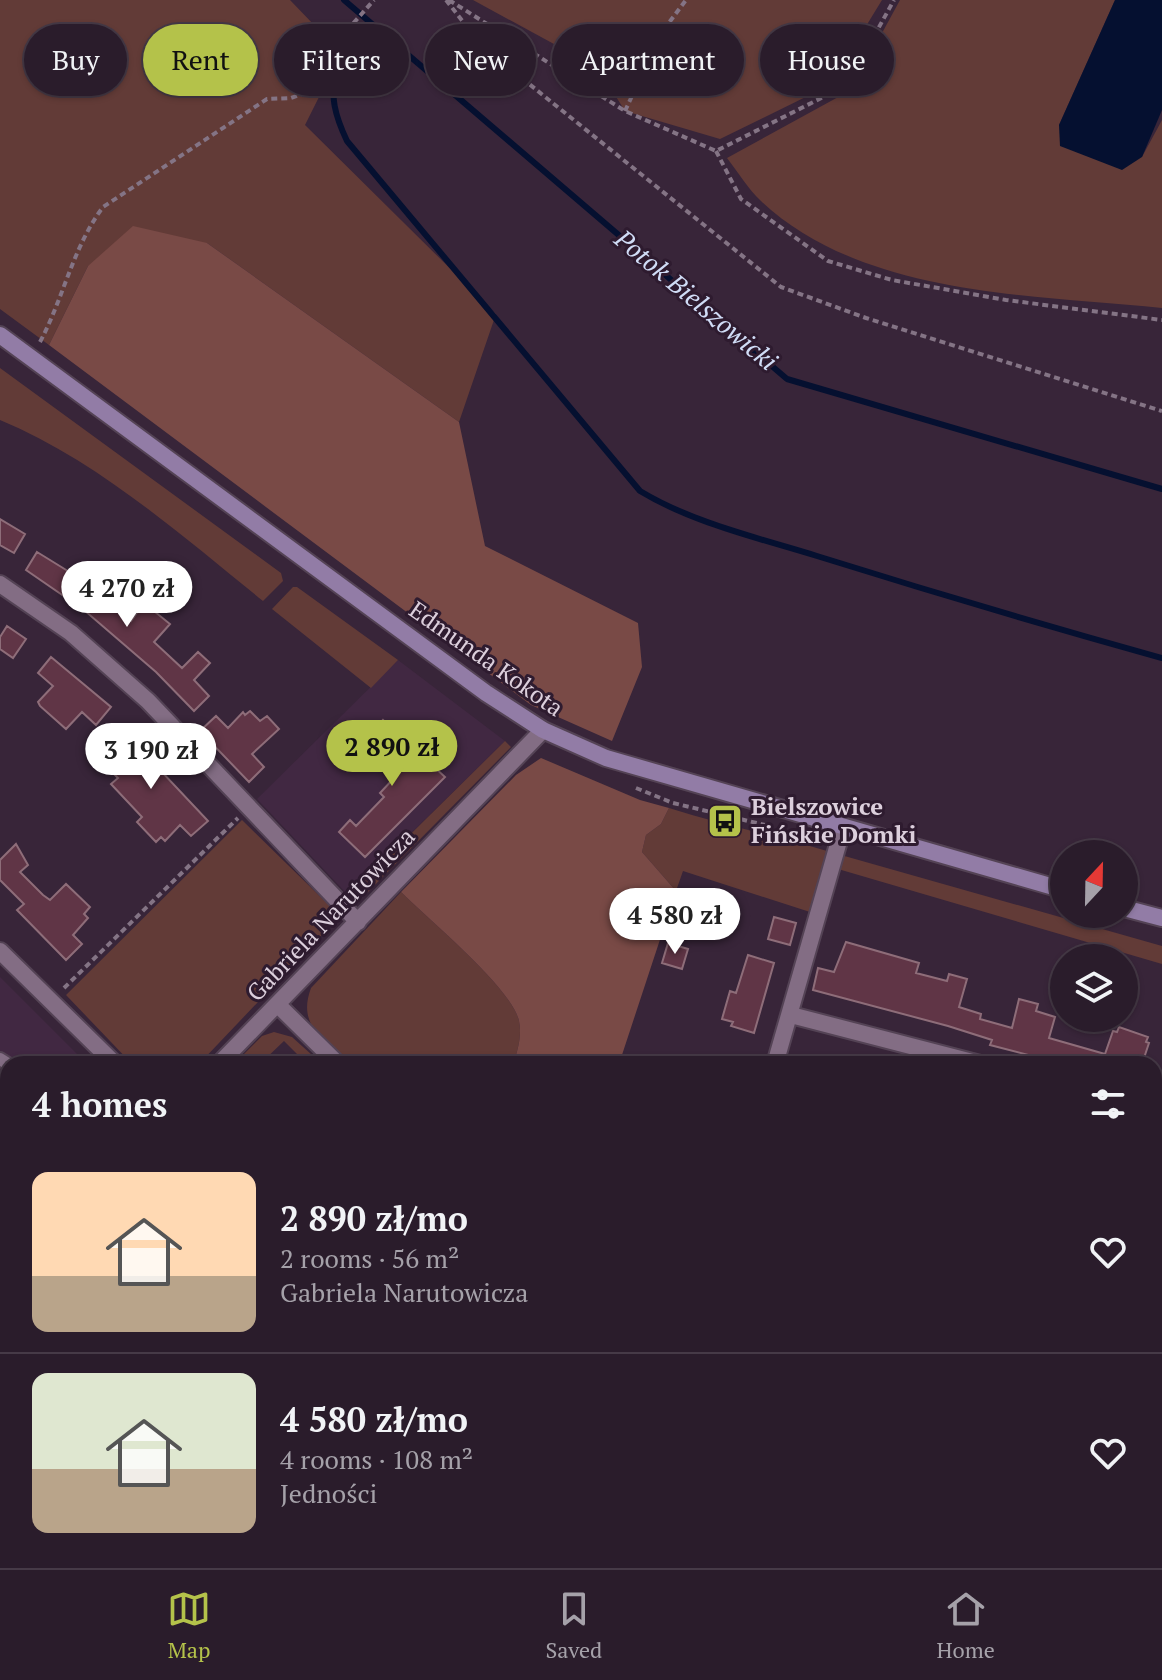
<!DOCTYPE html>
<meta charset="utf-8">
<style>
body{margin:0;font-family:"PT Serif",serif;background:#362937;color:#f1f3f6;height:100vh;display:flex;flex-direction:column;font-size:30px;white-space:nowrap}
*{box-sizing:border-box;margin:0}
p{font-size:26px;color:#a5a1a9}
.icon{flex:none;width:44px;height:44px;fill:none;stroke:currentColor;stroke-width:2;stroke-linecap:round;stroke-linejoin:round}
.map{position:relative;flex:1;overflow:hidden}
.details{position:absolute;left:0px;top:1056px;width:1162px;height:512px;display:flex;flex-direction:column;background:#2a1c2b;border-radius:24px 24px 0 0;box-shadow:0 2px 6px #0004,0 0 0 2px #463a47}
.details>*{flex:none}
.top-card{position:absolute;left:24px;top:24px;width:1114px;height:72px;display:flex;gap:16px}
.needle{width:52px;rotate:22deg}
.buttons{position:absolute;left:1050px;top:840px;display:grid;gap:16px}
.buttons a{display:grid;place-items:center;width:88px;height:88px;border-radius:50%;background:#2a1c2b;box-shadow:0 2px 6px #0004,0 0 0 2px #463a47;font-size:40px}
.price{position:absolute;translate:-50% -68px;padding:0 18px;border-radius:28px;background:#fff;color:#222;font-size:26px;line-height:52px;filter:drop-shadow(0 2px 4px #0008)}
.price::after{content:'';position:absolute;left:50%;top:48px;width:24px;height:18px;margin-left:-12px;background:inherit;clip-path:polygon(0 0,100% 0,50% 100%)}
.price.active{background:#b4c24a;color:#111}
ul{padding:0;list-style:none}
li{display:flex;align-items:center;gap:24px;height:200px;padding:0 32px}
li+li{border-top:2px solid #463a47}
li span{display:grid;place-items:center;flex:none;width:224px;height:160px;border-radius:16px;color:#555}
li>.icon{margin-inline-start:auto}
span .icon{width:96px;height:96px;fill:#fffc;stroke-width:1}
li b{font-size:34px}
h2{display:flex;justify-content:space-between;align-items:center;height:96px;padding:0 32px;font-size:34px}
.chip{padding:0 28px;border-radius:36px;background:#2a1c2b;box-shadow:0 2px 6px #0004,0 0 0 2px #463a47;font-size:28px;line-height:72px}
.chip.active{background:#b4c24a;color:#111}
.dock{display:flex;justify-content:space-around;align-items:center;height:112px;border-top:2px solid #463a47;background:#2a1c2b;font-size:22px;color:#a5a1a9}
.dock a{display:grid;justify-items:center;gap:4px}
.dock .active{color:#b4c24a}
.map>svg:first-child{display:block}
.built{fill:#412842}
.green{fill:#623b37}
.forest{fill:#794a46}
.water{fill:#051030}
.lines{fill:none;stroke-linecap:round;stroke-linejoin:round}
.stream{stroke:#051030;stroke-width:6}
.building{fill:#603546;stroke:#8e6d79;stroke-width:2}
.lane-casing{stroke:#544355;stroke-width:16}
.street-casing{stroke:#544355;stroke-width:20}
.secondary-casing{stroke:#544355;stroke-width:20}
.path{stroke:#847485;stroke-width:4;stroke-dasharray:6 4;stroke-linecap:butt}
.lane{stroke:#836d84;stroke-width:12}
.street{stroke:#836d84;stroke-width:16}
.secondary{stroke:#927ca6;stroke-width:16}
.labels{text-anchor:middle;stroke-width:6;stroke-linejoin:round;paint-order:stroke}
.street-label{font-size:24px;fill:#dccfdc;stroke:#2e1b2f}
.poi-label{font-size:24px;font-weight:bold;fill:#dccfdc;stroke:#2e1b2f;text-anchor:start}
.water-label{font-size:26px;font-style:italic;fill:#d0dcf6;stroke:#2e1b2f}
</style>
<div class="map">
<svg width="1162" height="1568" viewBox="0 0 1162 1568">
<rect width="100%" height="100%" fill="#382539"/>
<path class="built" d="M398,660l107,81 -157,154 -91,-96z
M0,977l87,87h-79v490l-8,-5z
M18,1560h552l-4,8h-535z"/>
<path class="green" d="M0,0h290l51,53 -36,72 191,189 -37,108 -252,-179 -119,23 -39,79 -49,-36z
M473,0h409l-52,85 -110,54 -95,-28 -27,-43z
M900,0h215l-56,125 83,32 20,-37v188c-130,-13 -300,-12 -401,-107 -13,-12 -23,-29 -34,-43l124,-68z
M0,368l281,205 2,8 -20,20c-82,-66 -165,-140 -263,-181z
M293,587h4l101,73 -27,28 -99,-79z
M505,741l6,6 -145,147 -8,-8z
M669,808c53,17 105,27 158,43l-17,61 -127,-41 -7,20 -34,-39 4,-17 15,-11z
M242,820l93,91v10l-136,143h-67l-66,-69z
M841,855l321,91v18l-324,-95z
M401,892c27,27 111,96 118,129 3,14 -1,29 -6,43h-159c-27,-23 -58,-36 -43,-76z
M274,1032l18,5 30,27h-15l-23,-23 -24,23h-26l28,-28z"/>
<path class="forest" d="M133,226l74,17 252,179 26,124 153,77 4,44 -30,74 -81,-36 -482,-360 39,-79z
M541,758l99,42 29,8 -8,16 -15,11 -4,17 34,39 -57,173h-106c5,-14 9,-29 6,-43 -7,-33 -91,-102 -118,-129l115,-117z"/>
<path class="water" d="M1115,0h47v110l-20,47 -20,13 -62,-24 -1,-21z"/>
<g class="lines">
<path class="stream" d="M344,0l443,379 375,110
M373,26c-39,42 -52,60 -26,115l293,350c53,32 119,47 177,65 115,36 230,70 345,102"/>
</g>
<path class="building" d="M0,519l25,15 -11,19 -14,-8z
M37,552l47,29 47,40 13,-18 26,21 -16,18 28,26 16,-16 12,11 -16,17 15,16 -15,15 -38,-39 -72,-62 -58,-40z
M7,626l19,13 -13,19 -13,-9v-12z
M51,657l60,50 -15,18 -14,-13 -16,17 -26,-23 -2,-4 15,-16 -15,-13z
M250,711l10,10 7,-5 12,13 -27,25 12,13 -15,15 -49,-51 16,-15 12,12 15,-16 2,3z
M383,720l62,57 -80,80 -26,-25 11,-12 6,6 28,-29 -4,-4 15,-16 -35,-32z
M133,729l16,16 -4,9 63,67 -17,15 -11,-11 -15,16 -4,-4 -5,5 -19,-20 5,-5 -31,-33 7,-6 -16,-16z
M16,844l12,21 -8,7 23,23 7,5 16,-16 24,23 -6,7 4,4 -15,17 9,9 -16,16 -49,-50 7,-6 -24,-24v-20z
M774,917l22,6 -6,22 -22,-6z
M846,942l73,21 -3,10 31,8 2,-7 18,5 -8,28 22,7 -1,5 32,9 7,-29 19,5 -2,7 19,6 -6,21 56,16 8,-23 4,1 2,-5 29,10 -2,5 3,1 -7,21h-79l-73,-19 2,-5 -44,-14 -135,-36 5,-22 16,4z
M668,943l20,6 -6,20 -20,-6z
M748,955l26,8 -20,70 -23,-7 2,-4 -11,-3 8,-28 6,2z"/>
<g class="lines">
<g class="lane-casing">
<path id="lane" d="M0,1059l8,5
M0,1368l8,-13
M178,1560l14,8
M477,1568l4,-8"/>
</g>
<g class="street-casing">
<path id="street" d="M0,584l71,49 77,68 210,221
M0,951l115,113
M278,1005l60,59
M791,1015l189,49
M219,1064l324,-334
M775,1064l68,-237
M1154,1117l8,3
M1154,1532l8,4
M715,1568l4,-8"/>
</g>
<g class="secondary-casing">
<path id="secondary" d="M0,335l486,358 57,37 63,28 458,132
M1124,908l38,10"/>
</g>
<path class="path" d="M446,0l36,46 299,241 85,31 296,93
M449,0l176,111 91,40 131,-66 47,-85
M625,111l37,-79 24,-32
M716,151l25,48 87,62 64,19 114,20 156,20
M40,342c24,-45 32,-93 63,-135l164,-108 24,-1 14,-5 29,-48 40,-45
M636,788l37,15 92,22
M1083,914l31,9
M64,988l174,-170"/>
<use href="#lane" class="lane"/>
<use href="#street" class="street"/>
<use href="#secondary" class="secondary"/>
</g>
<defs>
<g id="bus-square" transform="scale(1.8)"><rect x="-9" y="-9" width="18" height="18" rx="4" fill="#b4c24a" stroke="#2e1b2f"/><path d="M-5-6H5V4H4V6H2V4H-2V6H-4V4H-5ZM-3.5-4V0h7V-4ZM-3.5 1.2v1.5H-2V1.2ZM2 1.2v1.5H3.5V1.2Z" fill="#111"/></g>
</defs>
<g fill-rule="evenodd">
<use href="#bus-square" x="725" y="821"/>
</g>
<g class="labels">
<g class="street-label">
<text transform="translate(486 659) rotate(35)" y="8">Edmunda Kokota</text>
<text transform="translate(331 915) rotate(-46)" y="8">Gabriela Narutowicza</text>
</g>
<g class="poi-label">
<text x="751" y="815">Bielszowice<tspan x="751" dy="28">Fińskie Domki</tspan></text>
</g>
<g class="water-label">
<text transform="translate(696 300) rotate(40)" y="9">Potok Bielszowicki</text>
</g>
</g>
</svg>
<div class="buttons">
<a><svg class="needle" viewBox="-14 -14 28 28"><path d="M0-13l5 13h-10z" fill="#e53935"/><path d="M0 13l5-13h-10z" fill="#a5a1a9"/></svg></a>
<a><svg class="icon" aria-label="layers" viewBox="0 0 24 24"><path d="M12 4l9 5-9 5-9-5zM3 14l9 5 9-5"/></svg></a>
</div>
<b class="price" style="left:127px;top:629px">4 270 zł</b>
<b class="price active" style="left:392px;top:788px">2 890 zł</b>
<b class="price" style="left:151px;top:791px">3 190 zł</b>
<b class="price" style="left:675px;top:956px">4 580 zł</b>
<div class="top-card">
<a class="chip">Buy</a>
<a class="chip active">Rent</a>
<a class="chip">Filters</a>
<a class="chip">New</a>
<a class="chip">Apartment</a>
<a class="chip">House</a>
</div>
<section class="details">
<h2>4 homes<svg class="icon" aria-label="filters" viewBox="0 0 24 24"><path d="M4 7h16M4 17h16"/><circle cx="9" cy="7" r="2"/><circle cx="15" cy="17" r="2"/></svg></h2>
<ul>
<li><span style="background:linear-gradient(#ffd9b3 65%,#b9a48a 0)"><svg class="icon" aria-label="home" viewBox="0 0 24 24"><path d="M3 11l9-7 9 7M6 9v11h12V9"/></svg></span><div><b>2 890 zł/mo</b><p>2 rooms · 56 m²</p><p>Gabriela Narutowicza</p></div><svg class="icon" aria-label="heart" viewBox="0 0 24 24"><path d="M12 20l-8-8c-3-5 5-10 8-4 3-6 11-1 8 4z"/></svg></li>
<li><span style="background:linear-gradient(#dfe7d0 60%,#b9a48a 0)"><svg class="icon" aria-label="home" viewBox="0 0 24 24"><path d="M3 11l9-7 9 7M6 9v11h12V9"/></svg></span><div><b>4 580 zł/mo</b><p>4 rooms · 108 m²</p><p>Jedności</p></div><svg class="icon" aria-label="heart" viewBox="0 0 24 24"><path d="M12 20l-8-8c-3-5 5-10 8-4 3-6 11-1 8 4z"/></svg></li>
</ul>
</section>
</div>
<nav class="dock">
<a class="active"><svg class="icon" aria-label="map" viewBox="0 0 24 24"><path d="M3 6l6-2 6 2 6-2v14l-6 2-6-2-6 2zM9 4v14M15 6v14"/></svg>Map</a>
<a><svg class="icon" aria-label="saved" viewBox="0 0 24 24"><path d="M7 4h10v16l-5-4-5 4z"/></svg>Saved</a>
<a><svg class="icon" aria-label="home" viewBox="0 0 24 24"><path d="M3 11l9-7 9 7M6 9v11h12V9"/></svg>Home</a>
</nav>
